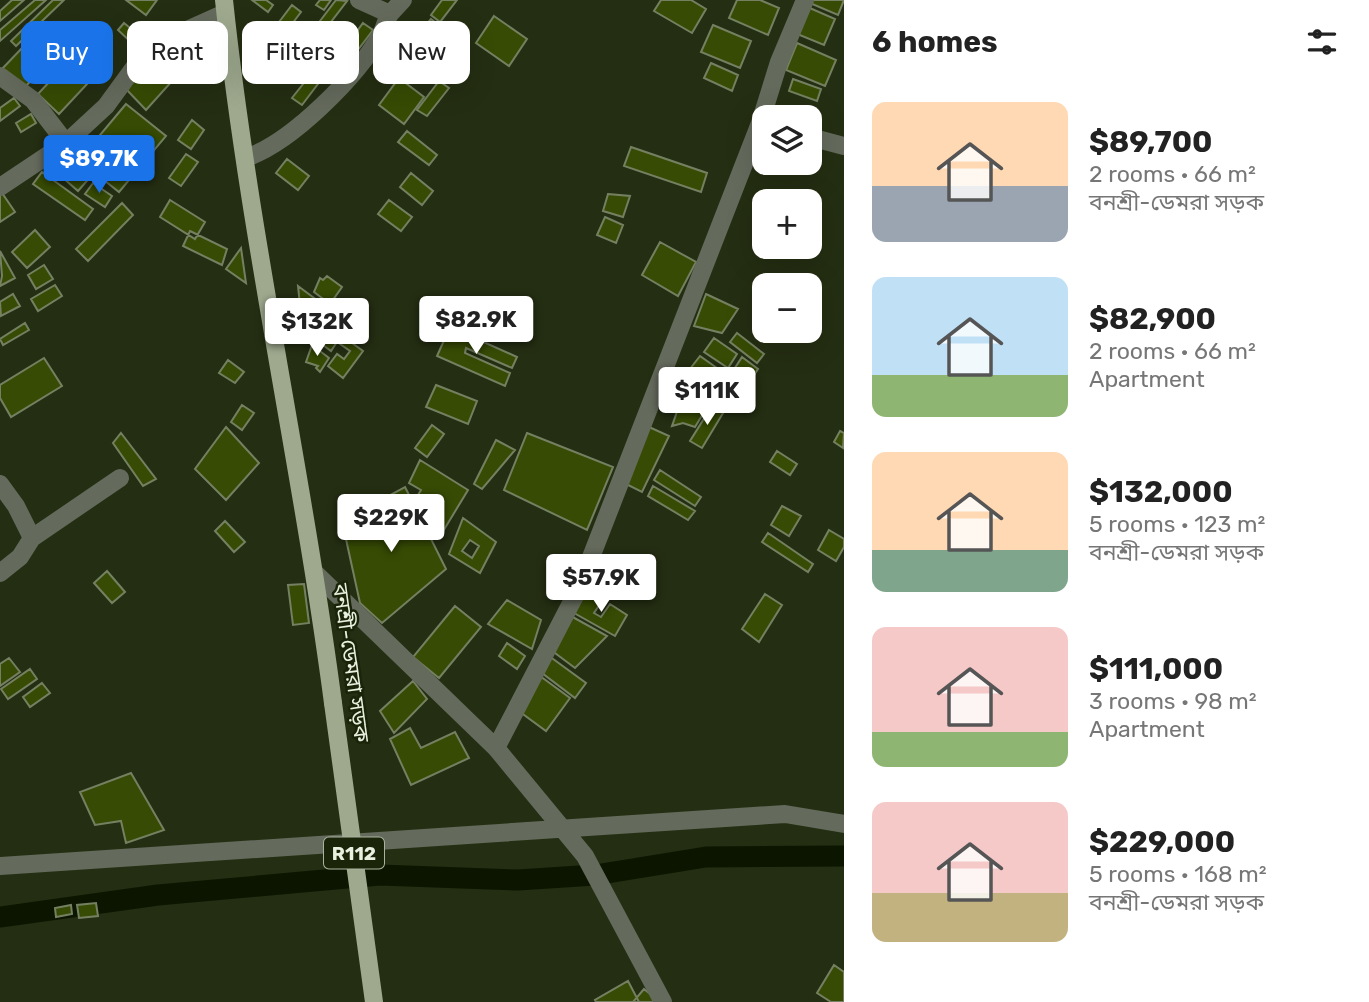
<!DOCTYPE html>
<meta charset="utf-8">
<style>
body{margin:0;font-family:Rubik,"Noto Sans Bengali",sans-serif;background:#f6f6f6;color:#222;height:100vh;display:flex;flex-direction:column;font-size:26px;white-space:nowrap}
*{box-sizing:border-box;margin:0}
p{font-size:23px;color:#767676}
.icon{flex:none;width:38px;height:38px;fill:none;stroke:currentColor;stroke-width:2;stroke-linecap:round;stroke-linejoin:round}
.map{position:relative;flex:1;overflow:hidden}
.side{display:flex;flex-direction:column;background:#fff;width:525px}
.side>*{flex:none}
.hud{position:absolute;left:21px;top:21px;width:665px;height:63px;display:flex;gap:14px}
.buttons{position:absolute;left:752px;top:105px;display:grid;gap:14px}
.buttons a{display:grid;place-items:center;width:70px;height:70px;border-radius:14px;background:#fff;box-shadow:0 7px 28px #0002;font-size:35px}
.price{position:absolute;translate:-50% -60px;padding:0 16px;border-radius:7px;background:#fff;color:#222;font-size:23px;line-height:46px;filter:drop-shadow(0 2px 4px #0008)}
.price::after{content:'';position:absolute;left:50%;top:42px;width:21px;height:16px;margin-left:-10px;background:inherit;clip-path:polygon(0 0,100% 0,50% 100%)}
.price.active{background:#1a73e8;color:#fff}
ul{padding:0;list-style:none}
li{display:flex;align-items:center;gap:21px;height:175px;padding:0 28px}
li span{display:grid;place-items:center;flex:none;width:196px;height:140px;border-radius:14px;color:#555}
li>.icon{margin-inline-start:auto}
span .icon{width:84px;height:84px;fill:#fffc;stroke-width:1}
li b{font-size:30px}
h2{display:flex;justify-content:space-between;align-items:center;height:84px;padding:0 28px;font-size:30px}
.chip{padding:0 24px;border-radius:14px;background:#fff;box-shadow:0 7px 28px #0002;font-size:24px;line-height:63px}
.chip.active{background:#1a73e8;color:#fff}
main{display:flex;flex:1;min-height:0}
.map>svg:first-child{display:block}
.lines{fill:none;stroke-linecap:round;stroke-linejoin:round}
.canal{stroke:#0c1500;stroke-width:21}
.building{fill:#374b04;stroke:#748061;stroke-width:2;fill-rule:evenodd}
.minor{stroke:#646a5c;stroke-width:18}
.primary{stroke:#9ea98e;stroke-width:18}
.primary-bridge{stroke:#9ea98e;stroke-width:18}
.labels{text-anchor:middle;stroke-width:5;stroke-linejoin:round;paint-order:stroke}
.shield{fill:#1a2409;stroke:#abb39f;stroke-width:2}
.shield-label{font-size:19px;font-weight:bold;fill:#e9f0df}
.street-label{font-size:21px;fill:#e9f0df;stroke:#1a2409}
</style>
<main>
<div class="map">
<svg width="844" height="1002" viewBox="0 0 844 1002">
<rect width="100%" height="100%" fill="#242e12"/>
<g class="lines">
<path class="canal" d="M0,917l158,-22 222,-20 138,5 77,-5 111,-18 138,-1"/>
</g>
<path class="building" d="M12,0h12l-24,21v-10z
M35,0h11l-46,41v-11z
M53,0h11l-48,46 -5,-5z
M126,0h31l-11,15z
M252,0h14l7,5 -5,7z
M320,0h11l-7,10 -8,-5z
M336,0l11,1 -20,26 -7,-6z
M442,0h15l-17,22 -9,-7z
M661,0h30l15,9 -14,24 -38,-22z
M737,0h23l19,8 -11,27 -39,-17z
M803,0h41l-6,15z
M796,2l39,17 -11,26 -39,-16z
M292,5l9,7 -22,29 -9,-7z
M494,16l33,23 -18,27 -33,-23z
M431,19l21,17 -6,7 -21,-17z
M124,23l16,13 -7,8 -15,-14z
M363,23l10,7 -22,29 -9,-7z
M45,24l21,20 -44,46 -21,-20z
M83,25l18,12 -8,12 -18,-12z
M713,25l38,16 -11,27 -39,-16z
M425,37l22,18 -11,14 -22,-18z
M797,43l39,17 -11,26 -39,-16z
M81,48l21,20 -43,46 -21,-20z
M185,48l11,21 -24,12 -26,29 -21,-22 30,-29z
M711,63l27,12 -6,16 -28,-13z
M315,69l9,7 -22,29 -10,-7z
M399,78l25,19 -20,27 -25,-19z
M793,79l28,10 -4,12 -28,-10z
M439,81l10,7 -22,28 -10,-6z
M14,98l6,8 -20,15v-13z
M126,104l40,32 -47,56 -40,-32z
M31,114l5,9 -15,9 -5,-9z
M192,120l12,10 -13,19 -13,-9z
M407,131l30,24 -8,10 -31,-23z
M631,147l76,26 -6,19 -77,-26z
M186,154l12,8 -17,24 -12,-8z
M68,155l24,20 -14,16 -24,-21z
M287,159l22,17 -11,14 -22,-17z
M783,163h19v6z
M42,172l51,37 -8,11 -52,-36z
M411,173l22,18 -11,14 -22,-18z
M93,183l19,13 -7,11 -20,-13z
M0,190l15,22 -15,10z
M608,194l22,2 -7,21 -20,-6z
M170,200l35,22 -10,17 -35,-22z
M389,200l23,17 -11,14 -23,-17z
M122,203l11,12 -45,46 -12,-12z
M605,217l18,8 -7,18 -19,-8z
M35,230l15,17 -23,21 -15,-16z
M190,231l37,18 -5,16 -39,-19z
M660,242l36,20 -18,34 -36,-21z
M241,248l5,35 -20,-14z
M0,251l15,27 -15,8 2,-10z
M44,265l9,14 -17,10 -8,-14z
M327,276l15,11 -12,17 -16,-12 6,-14 3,2z
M784,277l15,8h-19z
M55,285l7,11 -24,15 -7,-12z
M298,286l32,24 -7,9 -8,-5 -13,11z
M13,294l7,12 -19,10 -1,-14z
M706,294l32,15 -16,24 -28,-7z
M25,323l4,7 -26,15 -3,-6z
M450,327l67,30 -5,11 -46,-20 -1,5 45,20 -5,13 -68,-30z
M334,330l29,21 -20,27 -15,-12 9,-12 7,5 6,-8 -13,-9 -6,9 -8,-6z
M737,333l27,21 -7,9 -27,-21z
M714,338l23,16 -9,14 -24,-16z
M312,345l17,13 -9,14 -4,-4 2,-2 -12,-4z
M700,356l21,15 -13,18 -22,-15z
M742,357l16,12 -12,18 -11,-8 -2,-8z
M44,358l18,28 -51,31 -11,-19v-13z
M228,360l16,12 -9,11 -16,-10z
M727,375l11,14 -4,9 -19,-8z
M687,383l23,19 -15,25 -12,-4 -11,3z
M436,385l41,16 -9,23 -42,-17z
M242,405l12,8 -12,17 -11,-8z
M712,406l11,7 -21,35 -12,-7z
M432,425l12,9 -17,23 -12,-9z
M226,427l33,36 -33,37 -31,-31z
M649,427l20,9 -27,56 -20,-10z
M840,431l4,2 -1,15 -9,-6z
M121,433l35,46 -13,7 -30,-43z
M527,433l86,34 -26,63 -83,-40z
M496,440l19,10 -33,39 -8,-5z
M777,451l20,13 -7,11 -20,-13z
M420,460l48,30 -26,43 -11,-14 1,-5 -8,-7 3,-6 -9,-6 3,-5 -12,-7z
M660,470l41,27 -6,9 -41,-26z
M653,486l42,25 -7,9 -40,-24z
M405,487l41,82 -64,54 -22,-20 -18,-82z
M782,506l19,10 -12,20 -18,-11z
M463,518l33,24 -16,31 -31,-19zM470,540l9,6 -7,12 -10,-7z
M225,521l20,21 -11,10 -19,-21z
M829,530l15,9v8l-8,14 -18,-11z
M768,533l45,31 -5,8 -46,-30z
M107,571l18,21 -13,11 -18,-20z
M304,584l5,39 -16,2 -5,-40z
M587,591l15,10 -8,12 7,4 9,-13 17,11 -12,21 -41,-23z
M765,594l17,11 -23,37 -17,-13z
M507,600l34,20 -9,29 -44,-25z
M455,606l26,21 -42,51 -26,-21z
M569,615l38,21 -32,32 -28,-21z
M507,643l18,13 -8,13 -18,-13z
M549,656l37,27 -11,15 -37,-28z
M9,658l11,14 -20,14v-22z
M30,669l7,10 -29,20 -7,-10z
M540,676l30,22 -24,33 -30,-22z
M413,681l14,18 -33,34 -14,-22z
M42,683l8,10 -20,14 -7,-10z
M410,728l11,20 34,-16 14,26 -58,27 -21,-46z
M131,773l33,57 -38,13 -5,-22 -26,4 -15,-33z
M96,903l2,13 -19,2 -2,-13z
M71,905l1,9 -16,3 -1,-9z
M834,965l10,7v30h-13l-14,-9z
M628,981l11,21h-43l-1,-2z
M644,989l16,13h-27z"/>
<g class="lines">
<path class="minor" d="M359,0l31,14 13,-14
M0,76l33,24 33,43
M760,123l19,-61 26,-62
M810,137l34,9
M245,158c45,-14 113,-82 136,-124 4,-6 4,-13 9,-20
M0,187l66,-44 40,-37 43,-59 76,-34
M0,484l16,22 16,32 -12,19 -20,16
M32,538l88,-60
M315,573l181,175 89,108 78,146
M496,748l83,-160 181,-465 5,2
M0,866l785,-52 59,10"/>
<path class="primary" d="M224,0c25,236 78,468 109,703"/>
<path class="primary-bridge" d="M333,703l41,299"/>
</g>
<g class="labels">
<rect class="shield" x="324" y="837.5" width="60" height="31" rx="5"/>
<g class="shield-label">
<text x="354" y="860">R112</text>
</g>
<g class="street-label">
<text transform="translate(351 663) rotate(82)" y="7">বনশ্রী-ডেমরা সড়ক</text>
</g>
</g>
</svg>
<div class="buttons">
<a><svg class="icon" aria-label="layers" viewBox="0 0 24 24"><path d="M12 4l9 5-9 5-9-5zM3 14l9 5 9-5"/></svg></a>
<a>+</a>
<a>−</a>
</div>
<b class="price active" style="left:99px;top:195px">$89.7K</b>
<b class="price" style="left:476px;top:356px">$82.9K</b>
<b class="price" style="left:317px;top:358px">$132K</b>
<b class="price" style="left:707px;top:427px">$111K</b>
<b class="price" style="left:391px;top:554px">$229K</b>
<b class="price" style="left:601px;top:614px">$57.9K</b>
<div class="hud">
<a class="chip active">Buy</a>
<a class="chip">Rent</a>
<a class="chip">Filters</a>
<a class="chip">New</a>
</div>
</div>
<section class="side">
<h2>6 homes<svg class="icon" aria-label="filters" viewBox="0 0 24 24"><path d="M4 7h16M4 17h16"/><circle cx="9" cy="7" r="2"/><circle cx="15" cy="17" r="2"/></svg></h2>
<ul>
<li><span style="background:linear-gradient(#ffd9b3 60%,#9aa5b1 0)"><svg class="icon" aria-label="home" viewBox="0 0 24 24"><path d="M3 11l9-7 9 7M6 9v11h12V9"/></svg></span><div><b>$89,700</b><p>2 rooms · 66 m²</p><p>বনশ্রী-ডেমরা সড়ক</p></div></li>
<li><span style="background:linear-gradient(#bfe0f5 70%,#8fb573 0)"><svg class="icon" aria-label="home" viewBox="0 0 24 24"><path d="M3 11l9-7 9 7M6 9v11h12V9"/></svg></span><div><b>$82,900</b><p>2 rooms · 66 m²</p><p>Apartment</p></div></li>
<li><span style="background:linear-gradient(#ffd9b3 70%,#7fa58c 0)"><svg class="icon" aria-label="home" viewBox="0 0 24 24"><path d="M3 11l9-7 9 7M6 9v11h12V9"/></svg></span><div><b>$132,000</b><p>5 rooms · 123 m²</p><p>বনশ্রী-ডেমরা সড়ক</p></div></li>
<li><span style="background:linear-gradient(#f6c9c9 75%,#8fb573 0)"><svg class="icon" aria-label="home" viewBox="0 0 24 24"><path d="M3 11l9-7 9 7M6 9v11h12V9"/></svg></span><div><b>$111,000</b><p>3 rooms · 98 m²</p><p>Apartment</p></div></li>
<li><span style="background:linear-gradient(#f6c9c9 65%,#c2b280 0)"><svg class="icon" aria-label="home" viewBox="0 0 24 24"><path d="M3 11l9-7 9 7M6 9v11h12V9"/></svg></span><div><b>$229,000</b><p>5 rooms · 168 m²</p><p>বনশ্রী-ডেমরা সড়ক</p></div></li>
</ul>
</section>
</main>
